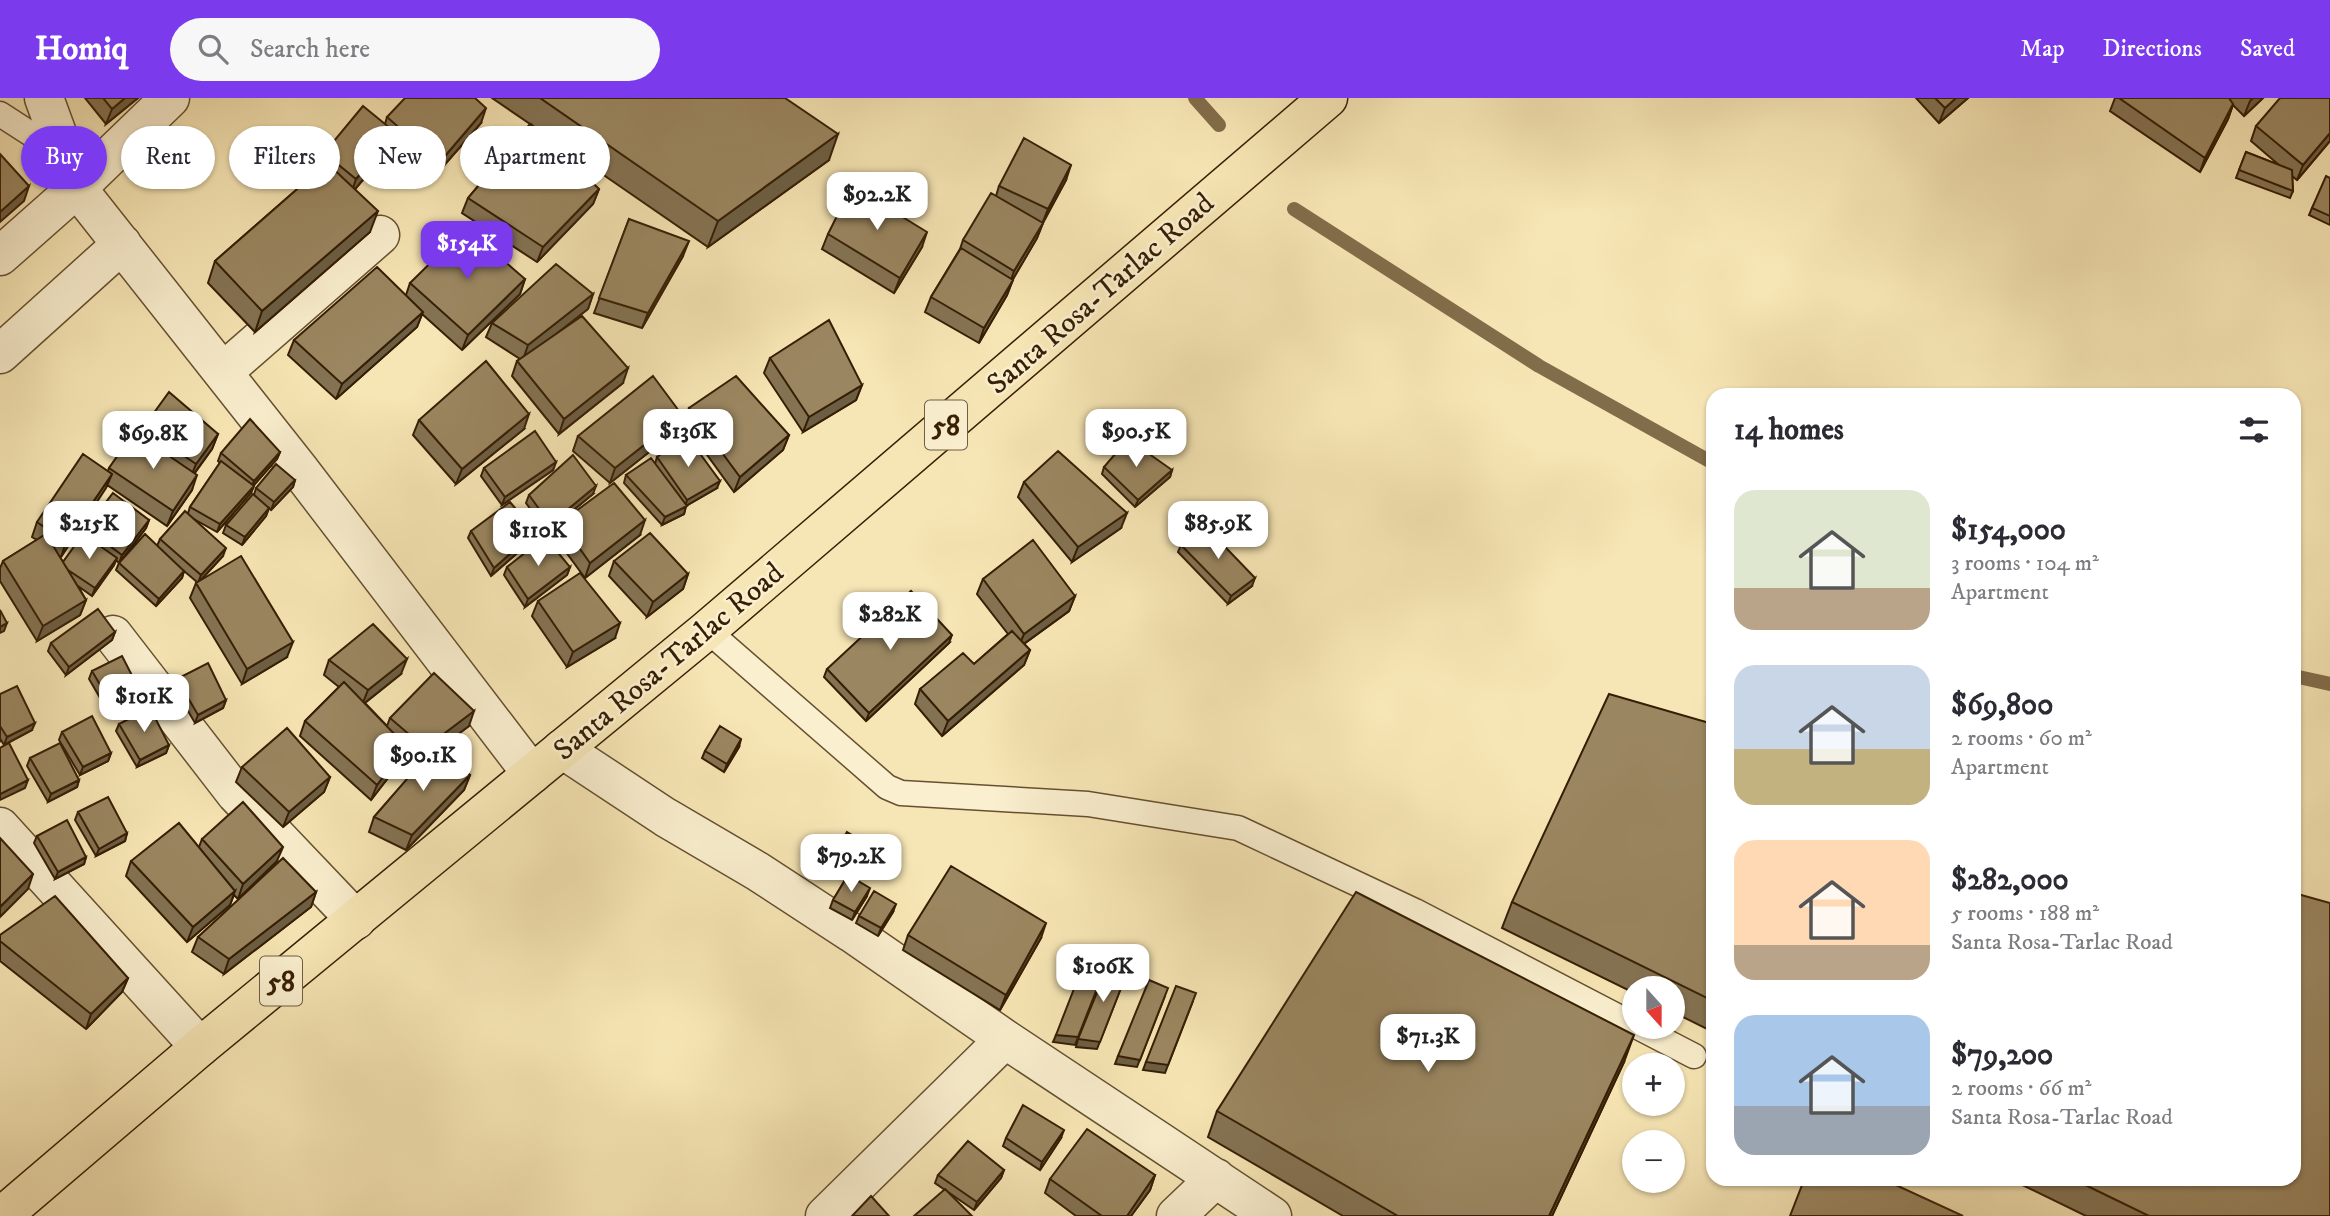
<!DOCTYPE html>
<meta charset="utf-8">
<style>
body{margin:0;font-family:"IM FELL DW Pica",serif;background:#f7f7f7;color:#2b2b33;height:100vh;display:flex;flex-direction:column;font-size:26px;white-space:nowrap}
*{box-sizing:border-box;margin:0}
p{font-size:23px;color:#7c7c81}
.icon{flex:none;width:38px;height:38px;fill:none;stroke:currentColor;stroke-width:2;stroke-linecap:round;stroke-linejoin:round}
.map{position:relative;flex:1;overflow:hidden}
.panel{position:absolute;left:1706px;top:290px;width:595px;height:798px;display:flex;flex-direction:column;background:#fff;border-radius:21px;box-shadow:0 2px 5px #0004}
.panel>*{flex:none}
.guide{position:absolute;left:21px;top:28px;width:665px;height:63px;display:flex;gap:14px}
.needle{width:46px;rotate:159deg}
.fabs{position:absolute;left:1622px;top:878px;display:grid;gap:14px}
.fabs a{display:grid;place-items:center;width:63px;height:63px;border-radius:50%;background:#fff;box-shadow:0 2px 5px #0004;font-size:35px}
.price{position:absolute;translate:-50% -60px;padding:0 16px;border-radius:14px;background:#fff;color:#222;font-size:23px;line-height:46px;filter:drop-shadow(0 2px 4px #0008)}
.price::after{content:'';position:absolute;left:50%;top:42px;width:21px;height:16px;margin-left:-10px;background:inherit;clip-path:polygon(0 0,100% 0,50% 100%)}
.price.on{background:#7c3aed;color:#fff}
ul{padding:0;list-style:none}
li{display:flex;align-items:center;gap:21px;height:175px;padding:0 28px}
li span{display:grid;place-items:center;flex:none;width:196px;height:140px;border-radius:21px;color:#555}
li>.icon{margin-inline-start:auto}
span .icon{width:84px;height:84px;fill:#fffc;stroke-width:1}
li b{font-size:30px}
h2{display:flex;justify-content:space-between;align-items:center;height:84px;padding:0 28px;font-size:30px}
.chip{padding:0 24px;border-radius:32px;background:#fff;box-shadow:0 2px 5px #0004;font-size:24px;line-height:63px}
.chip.on{background:#7c3aed;color:#fff}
header{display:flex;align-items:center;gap:42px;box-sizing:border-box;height:98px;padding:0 35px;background:#7c3aed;color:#fff}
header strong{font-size:33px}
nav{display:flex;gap:38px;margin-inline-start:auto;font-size:24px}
.search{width:490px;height:63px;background:#f7f7f7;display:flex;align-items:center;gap:18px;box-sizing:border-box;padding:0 24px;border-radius:38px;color:#7c7c81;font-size:26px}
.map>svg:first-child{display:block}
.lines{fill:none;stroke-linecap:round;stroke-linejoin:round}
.stream{stroke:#826d4a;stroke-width:14}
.service-casing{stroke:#665030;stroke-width:27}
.minor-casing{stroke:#665030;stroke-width:41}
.tertiary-casing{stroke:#665030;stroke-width:41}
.trunk-casing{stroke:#361e04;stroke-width:41}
.service{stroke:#faefcf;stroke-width:24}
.minor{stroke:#faefcf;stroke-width:38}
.tertiary{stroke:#faefcf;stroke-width:38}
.trunk{stroke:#f7e6b5;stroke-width:38}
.wall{fill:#847353;stroke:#361e04;stroke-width:2}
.shaded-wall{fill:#6c5e43;stroke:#361e04;stroke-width:2}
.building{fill:#9a8660;stroke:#361e04;stroke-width:2}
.labels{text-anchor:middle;stroke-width:5;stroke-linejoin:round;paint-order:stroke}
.shield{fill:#faefcf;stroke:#715d41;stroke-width:2}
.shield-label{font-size:28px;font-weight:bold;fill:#361e04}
.street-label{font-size:30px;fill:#361e04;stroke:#faefcf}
</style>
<header>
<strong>Homiq</strong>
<div class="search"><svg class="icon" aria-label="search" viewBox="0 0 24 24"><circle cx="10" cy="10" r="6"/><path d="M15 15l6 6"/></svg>Search here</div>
<nav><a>Map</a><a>Directions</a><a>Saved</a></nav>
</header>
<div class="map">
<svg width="2330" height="1118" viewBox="0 0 2330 1118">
<rect width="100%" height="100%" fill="#f7e6b5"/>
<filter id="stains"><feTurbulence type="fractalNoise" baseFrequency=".00286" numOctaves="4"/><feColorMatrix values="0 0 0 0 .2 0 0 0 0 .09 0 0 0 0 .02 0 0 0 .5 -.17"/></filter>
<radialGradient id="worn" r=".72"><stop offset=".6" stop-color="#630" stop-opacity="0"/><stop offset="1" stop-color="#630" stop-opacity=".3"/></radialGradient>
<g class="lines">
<path class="stream" d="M1195,0l24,27
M1294,111l245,157 174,97
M2294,578l36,8"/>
<g class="service-casing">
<path id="service" d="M0,16l65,42
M707,532l180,157 14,6 187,11 150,24 177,83 219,114
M1638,929l56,29"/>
</g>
<g class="minor-casing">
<path id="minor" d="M44,0l33,90 222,281 233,305
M0,256l122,-110
M223,274l157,-137
M113,537l123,159 120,126
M562,651l103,68 92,54 95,62 153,106 267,177
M0,729l200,220
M825,1118l180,-177
M1176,1118l40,-38"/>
</g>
<g class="tertiary-casing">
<path id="tertiary" d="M0,158l77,-68 93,-90"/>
</g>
<g class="trunk-casing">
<path id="trunk" d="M2,1118l198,-169 507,-417 621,-532"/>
</g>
<use href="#service" class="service"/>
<use href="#minor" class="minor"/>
<use href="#tertiary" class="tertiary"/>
<use href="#trunk" class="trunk"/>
</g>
<path class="wall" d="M85,0h53l-32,26z
M492,0h293l44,62 -121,87 -174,-120 65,62 -6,15 -56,58 -75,-49 6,-15 62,-74z
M1916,0h52l-29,25z
M2115,0h148l-19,18 -11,-11 -5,14 -28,53 -90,-61z
M2330,0v43l-33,39 -5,-4 1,15 -3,7 -54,-20 10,-26 33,13 -28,-24 5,-15z
M387,19l94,6 -48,55 -41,-36 -2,6 -35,41 15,43 -115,100 -47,-49 7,-22 105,-92 -1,-2 5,-14 61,-29z
M2330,80v47l-21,-10 3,-7z
M1066,82l-23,43 -6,15 -24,41 -6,16 -28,48 -54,-31 6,-15 29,-48 3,-9 33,-44 3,-10z
M629,121l54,37 -41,72 -48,-15z
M828,136l94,13 -28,46 -72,-44z
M525,181l-5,15 -58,56 -40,-36 -5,13 -81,72 -48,-44 6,-15 112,-45 4,-12z
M593,196l-5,15 -33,26 68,48 -64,51 -47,-58 5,-15 3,-2 -34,-22 6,-14z
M770,260l92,27 -6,15 -53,32 -39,-59z
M689,310l100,27 -6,15 -49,42 -50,-69z
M419,322l105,9 -68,55 -43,-49z
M143,330l75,6 -6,15 -17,24 -3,17 -25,36 -60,-41 -46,72 -2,-1 4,6 21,-27 2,-7 63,-8 -3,8 -20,27 31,-9 3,-7 28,-26 2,-6 30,-44 -2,-2 3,-8 59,-1 -3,7 -23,26 -3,8 -34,39 -25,-14 31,38 -23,25 87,76 -45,27 -52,-86 6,-15 1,-1 -13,-11 -2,7 -26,28 -40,-36 3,-7 -3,-3 -2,5 -22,31 -14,-10 8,14 -6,15 -43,26 -37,-60v-13l3,-7 34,-21 -5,-3 5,-15 71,-51 1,-3 31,-32z
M677,332l-67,53 -37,-32 5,-15z
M657,359l60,31 -31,18 -2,8 -22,11 -38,-42 2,-8 29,-11z
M556,364l-3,8 -51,35 -21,-29 3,-8z
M1104,369l68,3 -2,7 -35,30 -33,-33z
M295,382l-2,7 -22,23 -2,-2 -3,8 -24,29 -19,-12 3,-8 28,-30 2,-7z
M1024,384l97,46 -49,34 -54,-65z
M593,396l-46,38 -21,-29 3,-8z
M561,424l79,13 -55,43 -30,-41z
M471,433l61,9 -41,36 -23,-38z
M1181,447l71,41 -24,18 -50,-52z
M614,463l74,13 -5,15 -36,28 -38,-41z
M507,469h63l-3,8 -42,32 -21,-32z
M983,481l92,17 -6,15 -45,33 6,6 -6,15 -82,71 -27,-32 5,-15 54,-25 34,-30 -31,-40z
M538,503l77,37 -48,29 -35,-51z
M115,534l-3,8 -46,35 -18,-24 3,-8z
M949,545l-83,78 -42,-44 3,-8z
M329,562l72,14 -36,29 22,23 3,-8 79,8 -33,25 34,24 -6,15 -58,60 -37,-18 5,-15 50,-57 -4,3 -15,-13 -4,11 -30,39 -71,-64 5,-15 34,-34 -15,-12z
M92,573l49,22 -3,7 -28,15 -21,-36z
M177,581l49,21 -3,8 -28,15 -21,-36z
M0,596l32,36 -28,15 -3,-5 -1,2z
M119,626l50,21 -3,8 -29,14 -21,-36z
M1713,626v308l-40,-20v-23h-39v4l-132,-65 10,-26z
M62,634l49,21 -3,8 -28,14 -21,-35z
M739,649l-15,25 -22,-14 3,-7z
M30,660l49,22 -2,7 -29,15 -21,-36z
M242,669l88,10 -6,15 -41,35 -47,-45z
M78,714l49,21 -2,8 -29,15 -21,-36z
M37,738l49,21 -2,7 -29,15 -21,-36z
M202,741l75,22 -39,38 -4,-4 -4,10 -43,37 -61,-66 5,-15 68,-14z
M866,755l-14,25 15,18 -15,24 -22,-12 3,-8 15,-25 -18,-10 3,-8z
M316,794l-5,15 -87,67 -32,-22 6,-15z
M893,814l-15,24 -22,-13 3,-7z
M0,837l128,43 -6,14 -36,37 -86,-68z
M908,837l133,3 -41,72 -97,-60z
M1624,964l-72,154h-209l-135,-79 9,-26z
M1006,1040h55l-21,32 -37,-24z
M1004,1072l-3,8 -27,32 -39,-27 3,-8z
M1155,1077l-5,15 -19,26h-55l-31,-23 5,-14z
M2012,1082h282l36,36h-244z"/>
<path class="shaded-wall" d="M125,0h13l-32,26 6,-15z
M1956,0h12l-29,25 6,-15z
M2253,0h10l-19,18 6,-15z
M2233,6l-5,15 -28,53 5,-14z
M486,10l-5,15 -48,55 6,-15z
M396,35l-6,15 -39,46 5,-15z
M2330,35v8l-33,39 6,-15z
M838,36l-9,26 -121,87 10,-26z
M1071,67l-5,15 -24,44 6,-15z
M29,88l-5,15 -24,21v-10z
M599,91l-6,15 -56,58 6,-15z
M378,113l-8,21 -115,100 7,-21z
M1043,125l-6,15 -28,48 5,-15z
M927,134l-5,15 -28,46 6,-15z
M689,143l-6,15 -41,72 6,-15z
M525,181l-5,15 -58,56 6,-15z
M1013,182l-6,15 -28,48 5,-15z
M593,196l-5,15 -65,51 5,-15z
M423,214l-6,15 -81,72 6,-15z
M628,270l-5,15 -64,51 5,-15z
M862,287l-6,15 -53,32 6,-15z
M529,316l-5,15 -68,55 6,-15z
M682,317l-5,15 -67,53 5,-15z
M218,336l-6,15 -22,30 6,-15z
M789,337l-6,15 -49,42 6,-15z
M280,354l-3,7 -26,29 3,-7z
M556,364l-3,8 -51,35 3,-8z
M1172,372l-2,7 -35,30 3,-7z
M112,376l-6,14 -45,69 5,-15z
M197,377l-5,15 -25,36 6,-15z
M295,382l-2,7 -22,23 3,-8z
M720,383l-3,7 -31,18 -2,8 -22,11 3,-8 20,-10 2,-7z
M254,388l-3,7 -34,39 3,-8z
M596,388l-3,8 -46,38 3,-8z
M269,410l-3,8 -24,29 3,-8z
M1127,415l-6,15 -49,34 6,-15z
M149,422l-3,8 -27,35 3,-8z
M645,422l-5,15 -55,43 5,-15z
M535,434l-3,8 -41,36 3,-8z
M226,450l-3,8 -25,27 3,-8z
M117,460l-3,7 -22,31 3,-8z
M570,469l-3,8 -42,32 3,-8z
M184,473l-2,7 -26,28 3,-7z
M688,476l-5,15 -36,28 6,-15z
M1255,480l-3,8 -24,18 3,-8z
M1075,498l-6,15 -51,37 6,-14z
M86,502l-6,15 -43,26 6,-15z
M7,525l-3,8 -4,2v-6z
M620,525l-5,15 -48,29 6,-15z
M115,534l-3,8 -46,35 3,-8z
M952,537l-3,8 -83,78 3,-8z
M293,544l-6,15 -45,27 5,-15z
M1030,552l-6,15 -82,71 6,-15z
M407,561l-6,15 -39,31 6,-15z
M141,595l-3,7 -28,15 3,-8z
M226,602l-3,8 -28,15 3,-8z
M474,613l-5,15 -49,37 5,-15z
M35,625l-3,7 -28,15 3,-8z
M741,641l-2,8 -15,25 3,-8z
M169,647l-3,8 -29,14 3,-7z
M406,648l-5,15 -30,39 6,-15z
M111,655l-3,8 -28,14 3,-8z
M470,677l-6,15 -58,60 6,-15z
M330,679l-6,15 -41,35 6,-15z
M28,682l-3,8 -25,12v-6z
M79,682l-2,7 -29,15 3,-8z
M127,735l-2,8 -29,15 3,-7z
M869,747l-3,8 -14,25 3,-8z
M283,749l-6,14 -39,38 5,-15z
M86,759l-2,7 -29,15 3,-7z
M33,776l-5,15 -28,28v-10z
M870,790l-3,8 -15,24 3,-8z
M235,793l-5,14 -43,37 6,-15z
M316,794l-5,15 -87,67 5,-15z
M896,806l-3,8 -15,24 3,-8z
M1046,825l-5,15 -41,72 6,-15z
M1106,868l-31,79 -22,-3 3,-7z
M1128,872l-31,79 -21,-2 2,-8z
M128,880l-6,14 -36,37 5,-15z
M1165,898l-28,71 -22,-3 3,-8z
M1193,903l-28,72 -22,-3 3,-8z
M1634,937l-10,27 -72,154h-3z
M1064,1032l-3,8 -21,32 2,-8z
M1004,1072l-3,8 -27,32 3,-8z
M1155,1077l-5,15 -19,26h-4z"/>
<path class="building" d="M103,0h22l-13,11z
M405,0h70l11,10 -47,55 -52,-46z
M540,0h245l53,36 -120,87z
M1935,0h21l-11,10z
M2119,0h110l4,6 -28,54z
M2280,0h50v35l-27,32 -47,-39z
M363,8l33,27 -40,46 -32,-26z
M531,26l68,65 -56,58 -75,-49z
M1024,40l47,27 -23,44 -49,-23z
M2246,54l46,18 1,21 -54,-21z
M0,56l29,32 -29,26z
M327,65l51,48 -116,100 -47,-50z
M2326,78l4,2v38l-18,-8z
M852,88l75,46 -27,46 -72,-44z
M991,95l52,30 -29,48 -51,-31z
M629,121l60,22 -41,72 -49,-15z
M466,130l59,51 -57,56 -58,-52z
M961,150l52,32 -29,48 -53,-31z
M556,166l37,30 -65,51 -36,-22z
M377,169l46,45 -81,72 -48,-44z
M582,218l46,52 -64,51 -47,-58z
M829,222l33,65 -53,32 -39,-59z
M486,263l43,53 -67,55 -43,-49z
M653,278l29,39 -67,53 -37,-32z
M736,278l53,59 -49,42 -51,-69z
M169,294l49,42 -22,30 -53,-36z
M250,321l30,33 -26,29 -33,-28z
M535,333l21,31 -51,35 -21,-29z
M134,334l63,43 -24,36 -64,-43z
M687,338l33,45 -33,19 -30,-43z
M1128,341l44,31 -34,30 -34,-33z
M1058,353l69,62 -49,34 -54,-65z
M83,356l29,20 -46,68 -29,-20z
M573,357l23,31 -46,38 -21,-29z
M651,360l36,48 -22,11 -39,-42z
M221,363l33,25 -34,38 -30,-17z
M276,366l19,16 -21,22 -18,-14z
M614,385l31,37 -55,43 -29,-41z
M113,395l36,27 -27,35 -36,-27z
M253,396l16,14 -24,29 -19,-12z
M510,404l25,30 -41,36 -23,-37z
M185,413l41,37 -25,27 -41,-36z
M1204,427l51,53 -24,18 -50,-51z
M650,435l38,41 -35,28 -39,-41z
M46,436l40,66 -43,26 -40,-65z
M83,436l34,24 -22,30 -27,-18 -5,-8z
M145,436l39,37 -25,28 -40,-36z
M545,439l25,30 -42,32 -21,-32z
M1033,442l42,56 -51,38 -41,-55z
M241,458l52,86 -46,27 -51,-86z
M580,475l40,50 -47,29 -35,-51z
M911,493l41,44 -83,78 -42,-44z
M98,511l17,23 -46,35 -18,-24z
M0,512l7,13 -7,4z
M373,526l34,35 -39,31 -39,-30z
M1012,533l18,19 -82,71 -28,-32 43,-36 11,11z
M122,558l19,37 -28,14 -21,-36z
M208,565l18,37 -28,15 -21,-36z
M434,575l40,38 -49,37 -35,-30z
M344,584l62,64 -29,39 -72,-64z
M17,588l18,37 -28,14 -7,-11v-32z
M1609,596l104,30v277l-201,-99z
M150,610l19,37 -29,15 -21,-36z
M92,618l19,37 -28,14 -21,-35z
M720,628l21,13 -14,25 -22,-13z
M287,630l43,49 -41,35 -47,-45z
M9,645l19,37 -28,14v-46z
M60,645l19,37 -28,14 -21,-36z
M433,651l37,26 -58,60 -38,-18z
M108,699l19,36 -28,16 -21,-37z
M243,704l40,45 -40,37 -41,-45z
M67,722l19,37 -28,15 -21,-36z
M179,725l56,68 -42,36 -62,-66z
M847,734l22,13 -14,25 -22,-13z
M0,740l33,36 -33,33z
M283,760l33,34 -87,67 -31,-22z
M951,768l95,57 -40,72 -98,-60z
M848,777l22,13 -15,24 -22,-12z
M874,793l22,13 -15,24 -22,-12z
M1356,794l278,143 -85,181h-151l-181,-105z
M2294,795l36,10v313h-181l-74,-36h219z
M55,798l73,82 -37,36 -91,-73v-6z
M1086,860l20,8 -28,71 -22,-2z
M1109,865l19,7 -28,72 -22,-3z
M1149,882l19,8 -28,72 -22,-4z
M1176,888l20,7 -28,72 -22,-3z
M1023,1007l41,25 -22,32 -36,-24z
M1087,1031l68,46 -28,41h-25l-52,-37z
M968,1043l36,29 -27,32 -39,-27z
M1804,1082h81l78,36h-173z
M945,1091l27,27h-58z
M871,1098l18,20h-37z"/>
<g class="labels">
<g class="shield">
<rect x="925" y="302.5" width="42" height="49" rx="5"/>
<rect x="260" y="858.5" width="42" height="49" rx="5"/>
</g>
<g class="shield-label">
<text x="946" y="337">58</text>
<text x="281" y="893">58</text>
</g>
<g class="street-label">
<text transform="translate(1100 195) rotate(-41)" y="10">Santa Rosa-Tarlac Road</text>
<text transform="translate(668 563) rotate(-40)" y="10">Santa Rosa-Tarlac Road</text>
</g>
</g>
<rect width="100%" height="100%" filter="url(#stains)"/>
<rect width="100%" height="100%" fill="url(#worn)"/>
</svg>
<div class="fabs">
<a><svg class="needle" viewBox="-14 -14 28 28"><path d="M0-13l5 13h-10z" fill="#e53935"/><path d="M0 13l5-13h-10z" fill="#7c7c81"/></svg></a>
<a>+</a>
<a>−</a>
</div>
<b class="price" style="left:877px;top:134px">$92.2K</b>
<b class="price on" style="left:467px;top:183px">$154K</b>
<b class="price" style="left:688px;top:371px">$136K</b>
<b class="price" style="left:1136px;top:371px">$90.5K</b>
<b class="price" style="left:153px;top:373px">$69.8K</b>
<b class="price" style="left:89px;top:463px">$215K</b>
<b class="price" style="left:1218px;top:463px">$85.9K</b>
<b class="price" style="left:538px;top:470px">$110K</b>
<b class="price" style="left:890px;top:554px">$282K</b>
<b class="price" style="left:144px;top:636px">$101K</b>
<b class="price" style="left:423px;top:695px">$90.1K</b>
<b class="price" style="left:851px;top:796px">$79.2K</b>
<b class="price" style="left:1103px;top:906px">$106K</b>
<b class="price" style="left:1428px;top:976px">$71.3K</b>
<div class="guide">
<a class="chip on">Buy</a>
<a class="chip">Rent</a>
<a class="chip">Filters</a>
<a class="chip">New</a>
<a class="chip">Apartment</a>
</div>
<section class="panel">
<h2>14 homes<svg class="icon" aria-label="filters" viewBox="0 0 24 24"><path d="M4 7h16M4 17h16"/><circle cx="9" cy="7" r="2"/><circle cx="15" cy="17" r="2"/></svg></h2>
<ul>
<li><span style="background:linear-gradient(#dfe7d0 70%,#b9a48a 0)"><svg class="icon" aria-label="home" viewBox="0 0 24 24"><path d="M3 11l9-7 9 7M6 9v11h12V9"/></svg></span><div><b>$154,000</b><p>3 rooms · 104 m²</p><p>Apartment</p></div></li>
<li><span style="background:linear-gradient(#c9d6e8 60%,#c2b280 0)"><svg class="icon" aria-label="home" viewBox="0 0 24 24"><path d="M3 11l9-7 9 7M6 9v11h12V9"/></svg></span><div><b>$69,800</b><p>2 rooms · 60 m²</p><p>Apartment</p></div></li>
<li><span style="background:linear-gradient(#ffd9b3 75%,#b9a48a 0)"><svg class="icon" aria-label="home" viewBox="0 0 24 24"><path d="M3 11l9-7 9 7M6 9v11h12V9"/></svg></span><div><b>$282,000</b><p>5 rooms · 188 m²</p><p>Santa Rosa-Tarlac Road</p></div></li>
<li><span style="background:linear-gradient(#a9c7e8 65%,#9aa5b1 0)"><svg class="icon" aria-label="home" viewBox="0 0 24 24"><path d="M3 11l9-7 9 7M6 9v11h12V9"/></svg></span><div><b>$79,200</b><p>2 rooms · 66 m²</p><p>Santa Rosa-Tarlac Road</p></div></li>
</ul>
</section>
</div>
